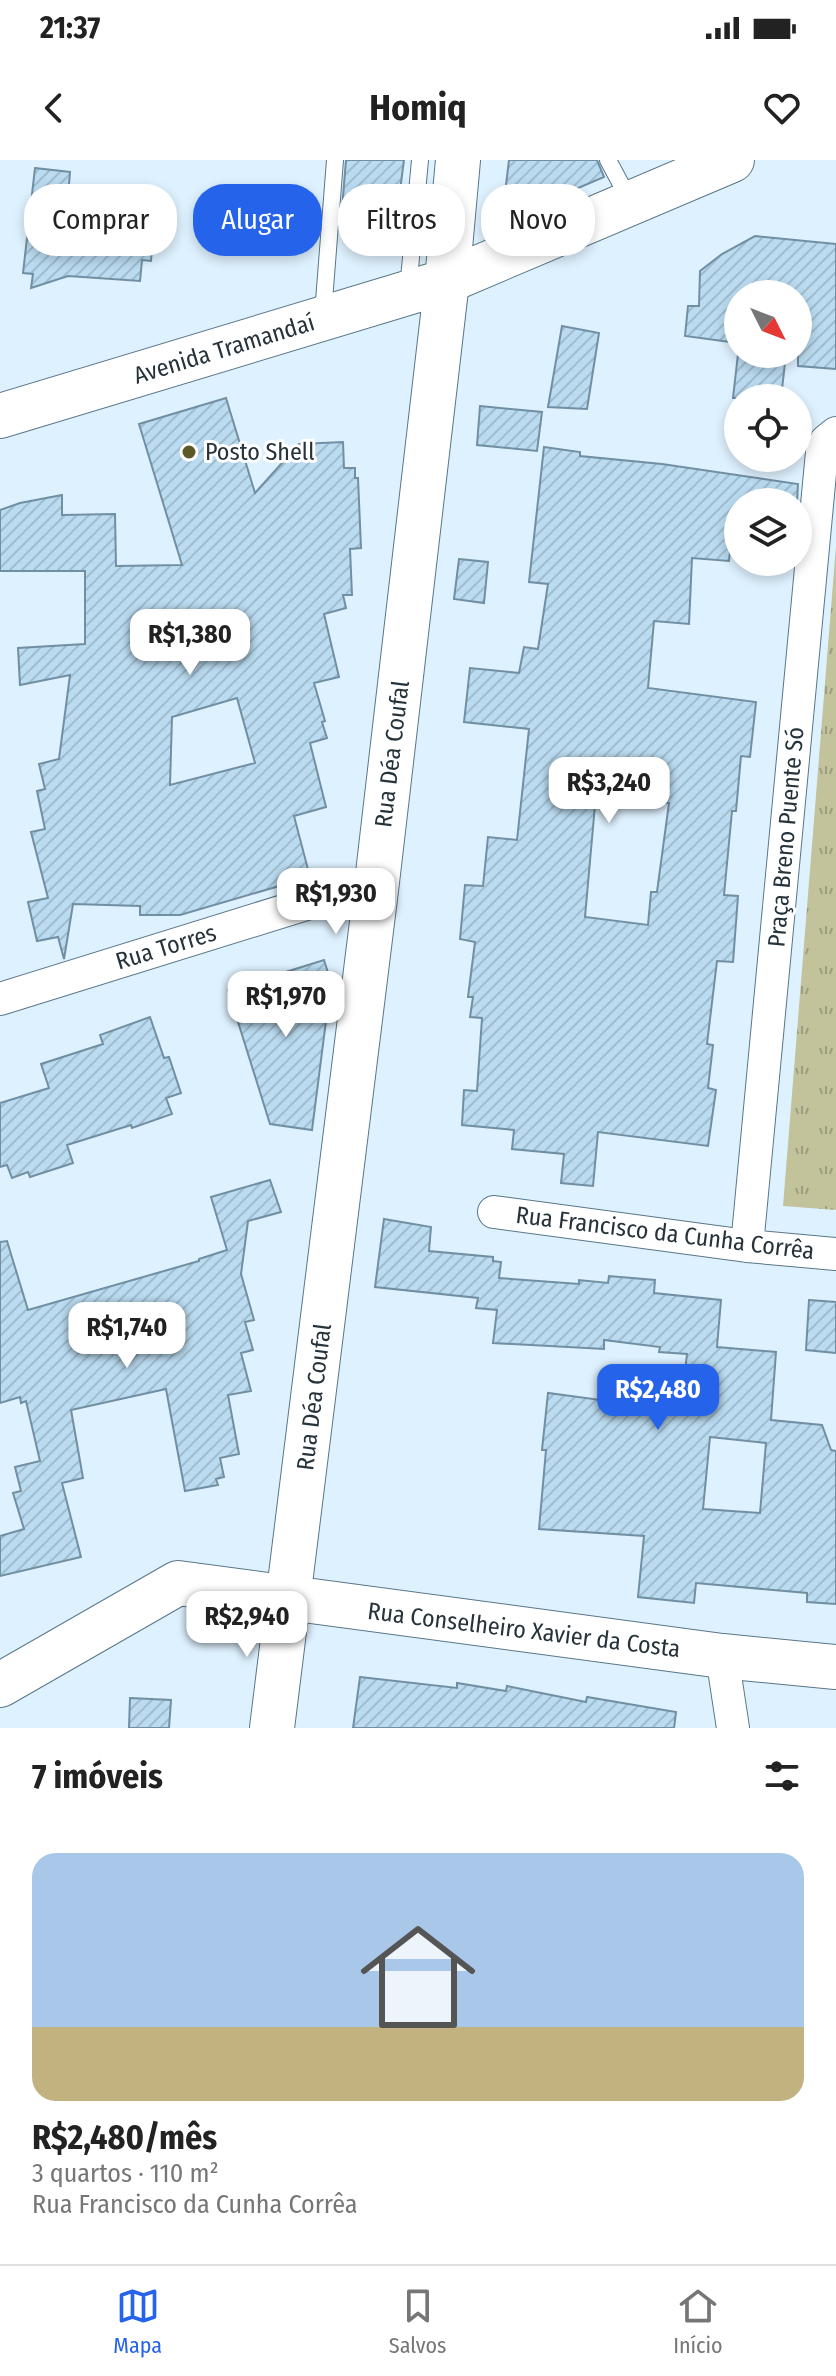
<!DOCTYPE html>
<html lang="pt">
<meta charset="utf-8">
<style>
body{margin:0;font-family:"Fira Sans Condensed",sans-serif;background:#f2f2f2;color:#222;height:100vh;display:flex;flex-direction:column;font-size:30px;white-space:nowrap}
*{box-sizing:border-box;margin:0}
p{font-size:26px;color:#767676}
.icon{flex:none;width:44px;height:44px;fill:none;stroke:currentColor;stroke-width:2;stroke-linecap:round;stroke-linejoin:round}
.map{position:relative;height:1568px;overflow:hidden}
.side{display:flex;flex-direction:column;background:#fff;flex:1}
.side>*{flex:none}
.top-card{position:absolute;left:24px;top:24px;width:788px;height:72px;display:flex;gap:16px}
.needle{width:52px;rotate:132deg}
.fabs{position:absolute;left:724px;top:120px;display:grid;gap:16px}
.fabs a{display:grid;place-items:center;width:88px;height:88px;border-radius:50%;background:#fff;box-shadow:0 4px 12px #0003;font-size:40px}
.price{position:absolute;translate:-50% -68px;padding:0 18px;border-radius:16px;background:#fff;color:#222;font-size:26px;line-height:52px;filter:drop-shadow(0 2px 4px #0008)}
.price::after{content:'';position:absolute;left:50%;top:48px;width:24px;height:18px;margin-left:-12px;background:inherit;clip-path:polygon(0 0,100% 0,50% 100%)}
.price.active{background:#2563eb;color:#fff}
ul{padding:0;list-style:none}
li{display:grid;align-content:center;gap:16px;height:424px;padding:0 32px}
li span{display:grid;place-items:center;height:248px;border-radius:24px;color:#555}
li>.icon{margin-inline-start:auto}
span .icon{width:144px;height:144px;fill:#fffc;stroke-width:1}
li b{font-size:34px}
h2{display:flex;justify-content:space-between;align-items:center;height:96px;padding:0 32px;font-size:34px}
.tag{padding:0 28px;border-radius:32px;background:#fff;box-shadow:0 4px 12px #0003;font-size:28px;line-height:72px}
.tag.active{background:#2563eb;color:#fff}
.status{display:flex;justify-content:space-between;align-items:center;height:56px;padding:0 40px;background:#fff;direction:ltr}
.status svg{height:22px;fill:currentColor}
header{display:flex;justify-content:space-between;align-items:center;height:104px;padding:0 32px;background:#fff;font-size:36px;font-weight:700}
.tab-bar{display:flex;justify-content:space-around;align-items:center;height:112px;border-top:2px solid #e0e0e0;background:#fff;font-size:22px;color:#767676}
.tab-bar a{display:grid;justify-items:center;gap:4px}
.tab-bar .active{color:#2563eb}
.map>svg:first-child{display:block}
.park{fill:url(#park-tufts)}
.building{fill:url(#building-hatch);stroke:#718fa3;stroke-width:2;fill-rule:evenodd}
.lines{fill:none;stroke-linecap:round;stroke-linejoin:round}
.lane-casing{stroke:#587689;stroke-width:18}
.street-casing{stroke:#587689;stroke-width:34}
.secondary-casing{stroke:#587689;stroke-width:46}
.lane{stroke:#fff;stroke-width:16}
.street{stroke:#fff;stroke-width:32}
.secondary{stroke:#fff;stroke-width:44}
.poi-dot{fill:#5b5a26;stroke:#fff;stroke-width:3}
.labels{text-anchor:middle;stroke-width:6;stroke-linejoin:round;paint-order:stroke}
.street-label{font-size:24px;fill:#26333b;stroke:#fff}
.poi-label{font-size:24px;fill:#26333b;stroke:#fff;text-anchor:start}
</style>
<div class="status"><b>21:37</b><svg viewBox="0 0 49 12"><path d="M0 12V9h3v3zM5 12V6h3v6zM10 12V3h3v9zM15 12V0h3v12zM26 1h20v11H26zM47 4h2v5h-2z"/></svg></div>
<header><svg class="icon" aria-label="back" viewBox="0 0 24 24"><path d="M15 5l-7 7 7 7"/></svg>Homiq<svg class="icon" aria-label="heart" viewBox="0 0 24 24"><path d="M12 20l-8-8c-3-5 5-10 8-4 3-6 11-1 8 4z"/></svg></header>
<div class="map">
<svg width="836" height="1568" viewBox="0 0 836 1568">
<defs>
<pattern id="park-tufts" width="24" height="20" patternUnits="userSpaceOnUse" patternTransform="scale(2)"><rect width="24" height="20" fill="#c2c29b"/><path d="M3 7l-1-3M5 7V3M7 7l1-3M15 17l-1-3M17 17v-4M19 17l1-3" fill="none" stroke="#9d9e80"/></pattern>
<pattern id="building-hatch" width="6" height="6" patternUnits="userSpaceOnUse" patternTransform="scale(2)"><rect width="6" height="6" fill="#badbf0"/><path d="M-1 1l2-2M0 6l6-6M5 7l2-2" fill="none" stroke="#a0bccf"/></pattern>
</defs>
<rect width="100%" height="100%" fill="#def1fe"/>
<path class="park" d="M836,386v664l-53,-4z"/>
<path class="building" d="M346,0h58l-6,46 -23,-3 -1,10 -32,-4z
M509,0h88l7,17 -63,27 -35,-19z
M35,8l35,4 -2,24 87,7 -4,58 -9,-1 -2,21 -72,-5 -37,12 2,-14 -10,-1z
M755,76l81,8v125l-38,-3v-72h-60v49l-53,-7 3,-30h11l1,-35 22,-17z
M562,166l37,7 -12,76 -39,-2z
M738,194h48l-5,44h-48z
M226,238l29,95 44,-49 44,-2 1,26h11v10h3l3,70 -11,1 2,46h-9l3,13 -22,6 15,63 -25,6 11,38 -3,1 5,16 -17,5 16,64 -32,9 16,61 -130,38h-40v-9l-67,-2 -9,55 -6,-22 -21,4 -9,-39 20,-4 -17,-66 14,-3 -8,-38 8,-2 -6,-25 20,-5 11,-84 -50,10 -2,-37 67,-4v-73h-85v-61l20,-7 42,-8v20l53,-1 1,52 66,-1 -43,-141zM237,538l18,65 -85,22 2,-68z
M480,246l62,6 -5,39 -60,-6z
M544,287l36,5v4l82,8 136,20 -1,18h-59v28h-6l-3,31 -37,-3 -3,66 -35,-3 -6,67 108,14 -6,55 -9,-1 -5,55h-4l-8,84 14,1 -5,66 -16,-1 -10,83 6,1 -5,43 8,2 -8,56 -110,-14 -5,54 -32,-3 3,-29 -52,-5 2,-19 -52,-5 2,-35 13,1 5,-73 -12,-1 3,-20h-5l7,-55 -15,-3 5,-54 18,1 5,-49 29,3 12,-111 -65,-7 6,-54 49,5 5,-26 14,2 10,-65 -19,-2zM596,634l73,9 -12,89h-6l-3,33 -63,-8z
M459,399l29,3 -4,41 -30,-4z
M324,800l7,22 -19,148 -42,-6 -42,-134z
M150,857l14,41 5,-1 12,36 -15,5 6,16 -40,14 -1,-3 -64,20 6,18 -43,14 -2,-5 -16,6 -5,-13 -7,2v-64l49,-15 -8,-24 62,-20 -3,-9z
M270,1020l11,32 -33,9 -7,53 13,46 -9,2 8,28 -12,3 10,38 -23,4 11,59 -19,4 4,19 -8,2 2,6 -33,6 -19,-102 -95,21 12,68 -21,5 19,74 -81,19v-40l24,-7 -11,-36 8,-2 -6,-24 25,-6 -14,-60 -5,2 -1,-6 -20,6v-161l7,-1 21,69 171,-49v-2l28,-9 -16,-53z
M384,1059l47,8 -2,24 64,6v4l8,1 -2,16 80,6v-4l29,3 1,-7 46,4 -1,13 67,7 -4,47 59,5 -5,68 51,5 9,25 5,1v153l-29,-2v-9l-111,-10 -2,20 -56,-6 6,-61 -105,-7 7,-79h-4l6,-57 53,7 -1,4 80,8 7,-58 -28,-2 1,-5 -56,-7v9l-111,-6 4,-33 -21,-2 2,-10 -103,-11zM710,1277l56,6 -6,70 -57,-4z
M809,1140l27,2v51l-30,-3z
M360,1517l97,11v-5l49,8 1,-5 79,16 1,-5 89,15 -2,16h-321z
M130,1538l41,2 -2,28h-40z"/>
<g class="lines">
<g class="lane-casing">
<path id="lane" d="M608,0l22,41
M408,130l12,-130
M323,154l12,-154"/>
</g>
<g class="street-casing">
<path id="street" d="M0,839l377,-117
M494,1052l253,34 89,8
M747,1086l75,-794 4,-11 10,-8
M722,1496l11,72"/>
</g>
<g class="secondary-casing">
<path id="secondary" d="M0,256l447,-135 285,-121
M0,1525l178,-102 544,73 114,11
M272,1568l105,-846 70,-601 11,-121"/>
</g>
<use href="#lane" class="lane"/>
<use href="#street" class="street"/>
<use href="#secondary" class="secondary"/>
</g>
<circle class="poi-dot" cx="189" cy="292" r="8"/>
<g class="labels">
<g class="street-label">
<text transform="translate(224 189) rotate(-17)" y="8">Avenida Tramandaí</text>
<text transform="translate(392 594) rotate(-83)" y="8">Rua Déa Coufal</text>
<text transform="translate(786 677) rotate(-85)" y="8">Praça Breno Puente Só</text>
<text transform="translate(166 787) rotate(-17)" y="8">Rua Torres</text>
<text transform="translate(665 1073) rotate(7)" y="8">Rua Francisco da Cunha Corrêa</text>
<text transform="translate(314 1237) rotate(-83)" y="8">Rua Déa Coufal</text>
<text transform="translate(524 1470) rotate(7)" y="8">Rua Conselheiro Xavier da Costa</text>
</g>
<g class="poi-label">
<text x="205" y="300">Posto Shell</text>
</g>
</g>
</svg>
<div class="fabs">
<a><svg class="needle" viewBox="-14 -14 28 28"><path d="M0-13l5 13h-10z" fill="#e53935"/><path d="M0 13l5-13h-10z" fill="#767676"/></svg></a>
<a><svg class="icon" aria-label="locate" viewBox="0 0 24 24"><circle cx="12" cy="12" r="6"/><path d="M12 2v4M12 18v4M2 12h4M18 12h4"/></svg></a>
<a><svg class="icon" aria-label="layers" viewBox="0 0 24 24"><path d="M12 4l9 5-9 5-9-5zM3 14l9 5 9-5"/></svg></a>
</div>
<b class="price" style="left:190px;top:517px">R$1,380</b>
<b class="price" style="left:609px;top:665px">R$3,240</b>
<b class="price" style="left:336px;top:776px">R$1,930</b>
<b class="price" style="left:286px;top:879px">R$1,970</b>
<b class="price" style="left:127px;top:1210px">R$1,740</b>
<b class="price active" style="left:658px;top:1272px">R$2,480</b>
<b class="price" style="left:247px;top:1499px">R$2,940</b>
<div class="top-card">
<a class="tag">Comprar</a>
<a class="tag active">Alugar</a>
<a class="tag">Filtros</a>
<a class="tag">Novo</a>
</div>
</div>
<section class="side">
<h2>7 imóveis<svg class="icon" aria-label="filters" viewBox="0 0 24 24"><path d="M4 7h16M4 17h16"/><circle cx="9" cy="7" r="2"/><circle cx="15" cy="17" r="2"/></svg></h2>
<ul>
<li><span style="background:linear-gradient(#a9c7e8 70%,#c2b280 0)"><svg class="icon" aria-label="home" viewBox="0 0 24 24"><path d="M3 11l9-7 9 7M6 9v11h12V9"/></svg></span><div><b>R$2,480/mês</b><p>3 quartos · 110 m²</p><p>Rua Francisco da Cunha Corrêa</p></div></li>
</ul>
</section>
<nav class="tab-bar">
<a class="active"><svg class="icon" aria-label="map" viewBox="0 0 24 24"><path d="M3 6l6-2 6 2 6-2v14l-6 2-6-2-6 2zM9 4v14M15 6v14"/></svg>Mapa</a>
<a><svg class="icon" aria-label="saved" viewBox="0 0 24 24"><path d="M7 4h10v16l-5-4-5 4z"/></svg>Salvos</a>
<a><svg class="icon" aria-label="home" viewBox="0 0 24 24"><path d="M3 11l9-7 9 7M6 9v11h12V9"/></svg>Início</a>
</nav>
